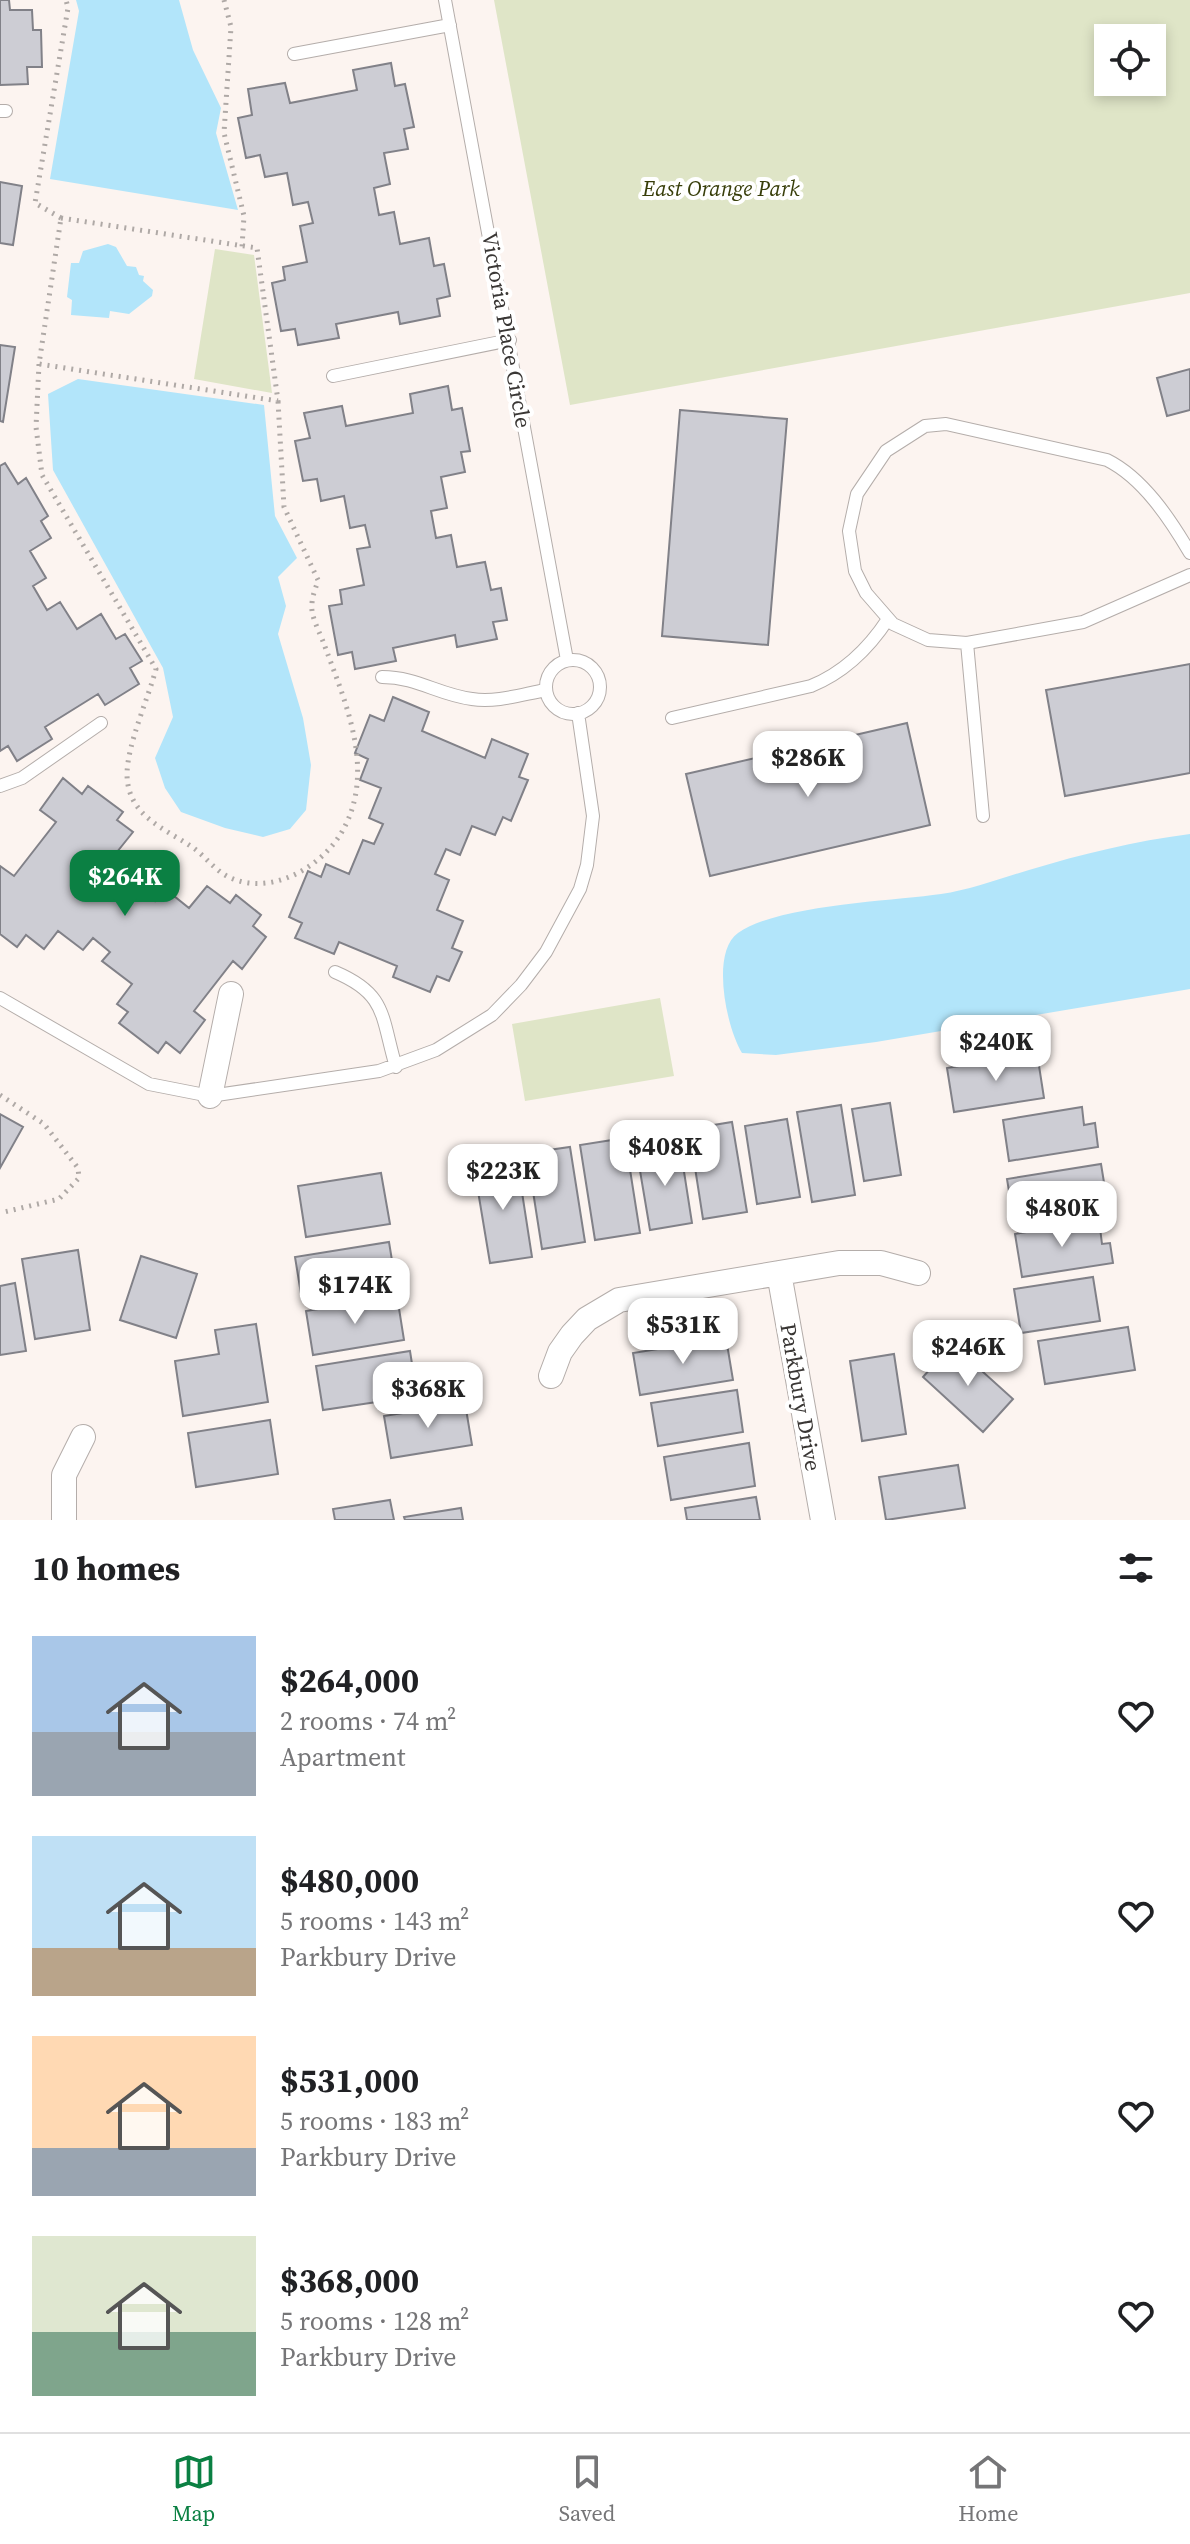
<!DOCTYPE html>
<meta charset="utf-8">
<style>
body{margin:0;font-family:"Source Serif 4",serif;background:#f6f6f6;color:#202124;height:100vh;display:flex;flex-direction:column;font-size:30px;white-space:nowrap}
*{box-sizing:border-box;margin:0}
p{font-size:26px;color:#757577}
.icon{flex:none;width:44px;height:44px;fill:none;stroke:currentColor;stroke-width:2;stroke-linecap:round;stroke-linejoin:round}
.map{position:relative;height:1520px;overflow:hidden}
.drawer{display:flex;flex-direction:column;background:#fff;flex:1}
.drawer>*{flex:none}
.tools{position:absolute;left:1094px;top:24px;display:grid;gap:16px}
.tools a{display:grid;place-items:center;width:72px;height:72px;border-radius:0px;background:#fff;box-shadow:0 4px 12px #0003;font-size:40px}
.price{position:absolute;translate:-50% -68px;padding:0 18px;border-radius:16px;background:#fff;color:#222;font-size:26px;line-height:52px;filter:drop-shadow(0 2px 4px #0008)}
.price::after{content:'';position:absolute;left:50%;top:48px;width:24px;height:18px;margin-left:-12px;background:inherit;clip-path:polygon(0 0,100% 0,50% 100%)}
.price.on{background:#0b8043;color:#fff}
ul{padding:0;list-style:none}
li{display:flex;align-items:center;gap:24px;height:200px;padding:0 32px}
li span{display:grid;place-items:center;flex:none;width:224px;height:160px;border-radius:0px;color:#555}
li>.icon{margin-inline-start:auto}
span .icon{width:96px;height:96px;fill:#fffc;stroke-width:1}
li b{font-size:34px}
h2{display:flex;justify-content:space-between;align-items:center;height:96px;padding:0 32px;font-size:34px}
.tab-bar{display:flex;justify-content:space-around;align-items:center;height:112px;border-top:2px solid #e0e0e0;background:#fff;font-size:22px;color:#757577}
.tab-bar a{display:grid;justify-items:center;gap:4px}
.tab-bar .on{color:#0b8043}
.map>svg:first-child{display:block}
.green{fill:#dfe5c7;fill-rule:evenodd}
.water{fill:#b2e5fa}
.building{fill:#cdcdd4;stroke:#818188;stroke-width:2}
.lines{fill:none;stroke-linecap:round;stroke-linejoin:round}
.lane-casing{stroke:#b4adaa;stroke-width:14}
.street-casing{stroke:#b4adaa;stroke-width:26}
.path{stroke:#afa9a6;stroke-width:5;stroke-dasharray:2 6;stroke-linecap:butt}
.lane{stroke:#fff;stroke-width:12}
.street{stroke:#fff;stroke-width:24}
.labels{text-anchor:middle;stroke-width:8;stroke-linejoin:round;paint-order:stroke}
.park-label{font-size:22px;font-style:italic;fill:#383e0a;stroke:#fff}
.street-label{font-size:22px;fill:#3a3735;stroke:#fff}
</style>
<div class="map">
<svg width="1190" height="1520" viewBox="0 0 1190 1520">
<rect width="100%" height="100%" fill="#fcf4f0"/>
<path class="green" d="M494,0h696v293l-620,112zM1152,38v44h-44v-44z
M215,249l39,6 18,138 -78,-14z
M660,998l14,78 -149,25 -13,-77z"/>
<path class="water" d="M76,0h103l14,50 28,58 -5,25 22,77 -188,-31 29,-168z
M108,244l8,3 11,19 9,1 3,8 5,1 -1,5 10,9 -1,6 -23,18 -19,-3 -1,7 -38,-3 1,-15 -5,-3 4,-34h8l4,-12z
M78,379l186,26 11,111 22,42 -19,19 8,29 -8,28 25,84 8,47 -5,45 -16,19 -27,8 -38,-9 -44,-16 -16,-24 -10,-30 18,-41 -10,-49 -110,-198 -5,-76z
M1190,834v155l-314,53 -100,13 -34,-2c-15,-24 -32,-100 -4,-120 39,-28 154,-32 203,-39 29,-4 60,-16 88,-24 53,-16 106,-29 161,-36z"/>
<path class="building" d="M0,0h9l1,10h22l1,20h8l1,37h-15l1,17 -28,1z
M391,63l4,23 10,-2 9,43 -10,2 4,20 -24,4 6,31 -16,4 5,27 15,-3 6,32 29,-6 5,28 10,-2 6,32 -13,3 3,17 -40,8 -2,-12 -62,12 3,14 -41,7 -3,-16 -14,2 -9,-48 13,-3 -2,-13 24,-5 -7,-36 13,-3 -5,-21 -15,3 -6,-32 -22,4 -5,-22 -14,3 -8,-40 14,-3 -4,-26 37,-6 5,20 67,-13 -4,-20z
M0,182l22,4 -9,59 -13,-2z
M0,345l15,2 -12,75 -3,-1z
M1190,369v41l-23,6 -10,-38z
M448,386l4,24 10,-2 8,43 -9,1 4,20 -24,5 6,31 -16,3 5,27 15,-3 6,32 28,-5 6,28 10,-2 6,32 -14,2 4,17 -40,8 -2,-12 -62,13 3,13 -41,8 -3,-17 -14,3 -9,-49 13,-2 -2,-14 24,-5 -7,-36 13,-2 -5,-22 -15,3 -6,-32 -23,5 -4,-22 -14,2 -8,-40 15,-3 -6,-25 38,-7 4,20 67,-13 -3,-19z
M680,410l107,9 -19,226 -106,-9z
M5,463l13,21 8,-6 22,38 -7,5 10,17 -21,13 16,27 -13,8 14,24 13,-8 17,27 24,-15 15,25 9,-5 17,27 -12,7 9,16 -34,21 -7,-11 -53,33 7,12 -35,22 -9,-15 -8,5v-285z
M1190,664v109l-125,23 -19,-106z
M393,697l36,15 -7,19 63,27 7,-19 36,15 -9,23 9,3 -17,41 -8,-4 -8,18 -23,-9 -12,29 -14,-6 -11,25 14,6 -12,30 26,11 -11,27 10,4 -13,29 -12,-5 -7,16 -37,-15 4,-11 -58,-24 -5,12 -39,-16 7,-15 -13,-6 19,-46 13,6 5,-13 23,10 14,-34 11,4 9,-20 -14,-6 12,-30 -21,-8 8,-21 -13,-6 15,-38 14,6z
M907,723l23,102 -220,51 -24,-102z
M63,778l19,16 6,-8 35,26 -6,8 16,12 -16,20 26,19 -10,13 22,17 9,-13 25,20 18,-22 23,17 6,-8 25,20 -8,11 13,11 -24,32 -9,-8 -39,50 11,9 -25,33 -14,-11 -8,11 -39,-30 9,-11 -11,-8 15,-20 -30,-23 8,-9 -17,-14 -10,12 -25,-19 -14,18 -18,-14 -9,12 -17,-13v-68l14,10 42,-54 -16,-12z
M1037,1053l7,45 -90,14 -7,-44z
M890,1103l11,72 -37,6 -12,-72z
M841,1105l14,90 -43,7 -15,-90z
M1082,1107l2,18 11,-2 3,24 -89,14 -6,-41z
M0,1114l23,13 -23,41z
M787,1119l13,78 -43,7 -12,-78z
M732,1122l15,90 -44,7 -14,-90z
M625,1138l15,95 -45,7 -15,-95z
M680,1146l12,77 -42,7 -13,-77z
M570,1147l15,95 -43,7 -15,-96z
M517,1160l15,97 -42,6 -16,-96z
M1101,1164l7,43 -94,15 -7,-43z
M381,1173l9,51 -84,13 -8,-51z
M1099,1220l3,24 8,-1 3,20 -91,14 -7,-43z
M389,1242l7,43 -94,15 -7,-43z
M78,1250l12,80 -55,9 -13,-80z
M141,1256l56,18 -21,64 -56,-18z
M1093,1277l7,44 -79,12 -7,-44z
M15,1283l11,68 -26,4v-69z
M397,1296l7,44 -91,15 -7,-44z
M256,1324l12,78 -85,14 -8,-55 44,-7 -4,-24z
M1128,1327l7,43 -90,14 -7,-43z
M726,1338l7,42 -93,15 -7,-42z
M952,1344l61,55 -30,33 -60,-55z
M410,1351l7,45 -94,14 -7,-44z
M894,1354l12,80 -44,7 -12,-80z
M737,1390l6,42 -85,14 -7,-43z
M465,1403l7,42 -81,13 -7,-42z
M270,1420l8,54 -82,13 -8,-54z
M749,1443l6,43 -84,14 -7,-43z
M958,1465l7,43 -79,12 -7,-43z
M756,1497l4,23h-73l-2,-12z
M390,1500l4,20h-59l-2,-11z
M461,1508l2,12h-58l-1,-3z"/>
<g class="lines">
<g class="lane-casing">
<path id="lane" d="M445,0l122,660
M294,54l156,-29
M0,111h6
M333,376l177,-36
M1190,553c-20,-34 -47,-75 -83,-93l-161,-36 -21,2 -39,25 -29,43 -8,37 6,40 11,22 27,31 35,16 39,3 116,-21 107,-47
M967,643l16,173
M546 687a27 27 0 1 1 54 0a27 27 0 1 1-54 0Z
M382,677c35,0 57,18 90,22 24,4 51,-5 74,-9
M672,718l139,-32c32,-13 58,-38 77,-67
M0,786l22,-8 79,-55
M335,972c52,22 46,44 61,95
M0,998l149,86 61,12 169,-25 57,-21 56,-35 29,-30 25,-33 34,-63 7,-24 6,-49 -15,-103"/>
</g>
<g class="street-casing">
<path id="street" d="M210,1096l21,-102
M779,1273l44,247
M551,1376l9,-24 12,-17 15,-16 32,-19 220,-37h42l37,10
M64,1520v-45l19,-38"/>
</g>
<path class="path" d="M224,0l7,27 -7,106 20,83 -2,31
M61,218l196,30 21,153 -239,-37z
M61,218l-26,-15 33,-195 -2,-8
M39,364l-3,63 6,48 114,194c-8,30 -29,76 -29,106 1,41 37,53 65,72 12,8 21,21 33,28 40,23 92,-4 115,-40 38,-61 6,-131 -16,-191 -4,-11 -14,-29 -12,-40 0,-8 4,-16 6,-24l-34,-73 -6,-106
M0,1095l44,29 34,44 1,10 -20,21 -59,14"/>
<use href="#lane" class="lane"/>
<use href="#street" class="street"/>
</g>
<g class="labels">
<g class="park-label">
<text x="721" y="196">East Orange Park</text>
</g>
<g class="street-label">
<text transform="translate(507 330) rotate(80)" y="8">Victoria Place Circle</text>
<text transform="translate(801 1397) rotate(80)" y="8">Parkbury Drive</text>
</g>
</g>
</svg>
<div class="tools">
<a><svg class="icon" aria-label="locate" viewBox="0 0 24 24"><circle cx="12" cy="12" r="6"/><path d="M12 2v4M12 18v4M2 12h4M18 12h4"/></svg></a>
</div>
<b class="price" style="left:808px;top:799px">$286K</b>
<b class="price on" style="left:125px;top:918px">$264K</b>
<b class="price" style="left:996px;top:1083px">$240K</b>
<b class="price" style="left:665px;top:1188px">$408K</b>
<b class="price" style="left:503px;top:1212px">$223K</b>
<b class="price" style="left:1062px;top:1249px">$480K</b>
<b class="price" style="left:355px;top:1326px">$174K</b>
<b class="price" style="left:683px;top:1366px">$531K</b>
<b class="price" style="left:968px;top:1388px">$246K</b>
<b class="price" style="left:428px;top:1430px">$368K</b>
</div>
<section class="drawer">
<h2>10 homes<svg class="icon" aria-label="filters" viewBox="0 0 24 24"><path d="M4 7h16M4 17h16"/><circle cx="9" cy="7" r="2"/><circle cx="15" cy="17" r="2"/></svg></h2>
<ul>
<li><span style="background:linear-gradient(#a9c7e8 60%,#9aa5b1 0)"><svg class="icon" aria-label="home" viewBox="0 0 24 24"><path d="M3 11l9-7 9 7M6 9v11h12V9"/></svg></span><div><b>$264,000</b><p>2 rooms · 74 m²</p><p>Apartment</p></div><svg class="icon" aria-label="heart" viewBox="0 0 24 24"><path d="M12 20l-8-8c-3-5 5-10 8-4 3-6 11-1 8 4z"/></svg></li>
<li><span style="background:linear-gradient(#bfe0f5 70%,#b9a48a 0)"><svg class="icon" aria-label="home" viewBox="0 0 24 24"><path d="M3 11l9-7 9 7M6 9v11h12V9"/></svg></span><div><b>$480,000</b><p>5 rooms · 143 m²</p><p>Parkbury Drive</p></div><svg class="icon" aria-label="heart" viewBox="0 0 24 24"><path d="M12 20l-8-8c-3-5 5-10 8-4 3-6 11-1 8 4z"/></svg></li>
<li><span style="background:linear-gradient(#ffd9b3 70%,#9aa5b1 0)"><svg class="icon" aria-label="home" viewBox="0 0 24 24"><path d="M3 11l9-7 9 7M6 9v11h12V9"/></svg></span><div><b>$531,000</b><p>5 rooms · 183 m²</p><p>Parkbury Drive</p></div><svg class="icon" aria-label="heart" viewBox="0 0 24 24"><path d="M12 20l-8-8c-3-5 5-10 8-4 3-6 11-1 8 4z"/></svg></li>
<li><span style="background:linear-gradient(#dfe7d0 60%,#7fa58c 0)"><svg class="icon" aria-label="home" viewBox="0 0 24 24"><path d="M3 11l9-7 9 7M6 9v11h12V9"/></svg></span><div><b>$368,000</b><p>5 rooms · 128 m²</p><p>Parkbury Drive</p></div><svg class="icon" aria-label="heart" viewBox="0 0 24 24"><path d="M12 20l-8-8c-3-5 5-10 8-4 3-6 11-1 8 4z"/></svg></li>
</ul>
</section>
<nav class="tab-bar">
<a class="on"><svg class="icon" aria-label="map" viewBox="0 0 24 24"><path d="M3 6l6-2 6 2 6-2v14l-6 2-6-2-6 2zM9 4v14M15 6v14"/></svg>Map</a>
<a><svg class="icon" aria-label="saved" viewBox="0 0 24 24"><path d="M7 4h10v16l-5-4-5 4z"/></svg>Saved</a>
<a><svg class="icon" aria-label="home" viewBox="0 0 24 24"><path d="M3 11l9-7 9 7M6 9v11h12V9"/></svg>Home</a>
</nav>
